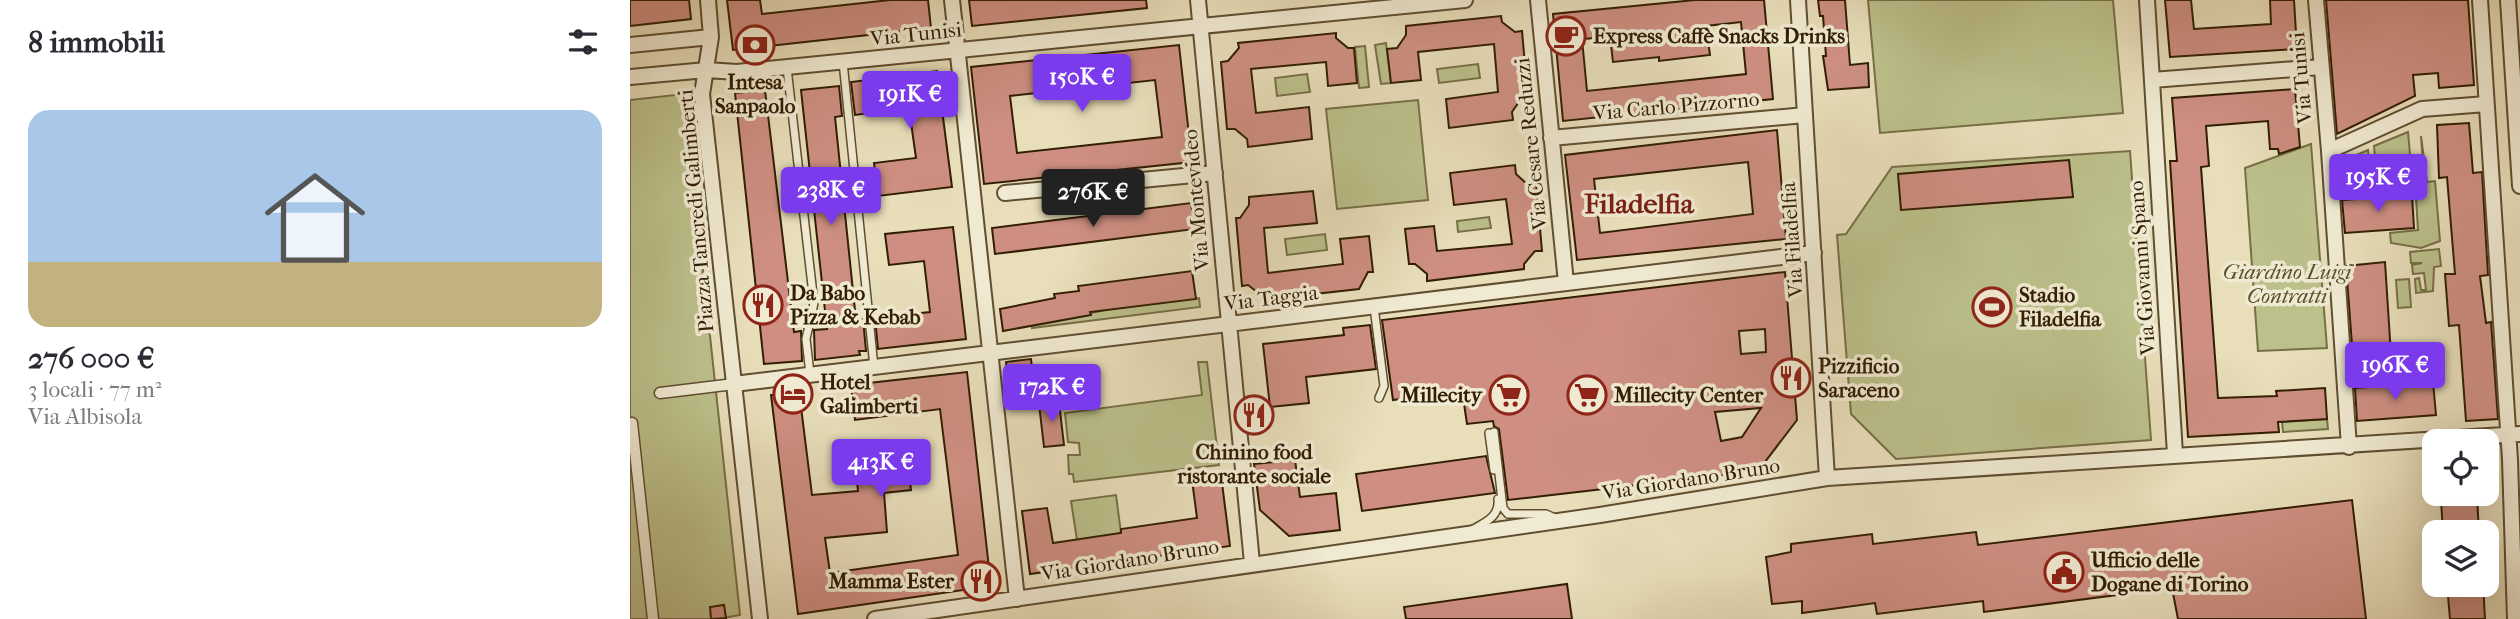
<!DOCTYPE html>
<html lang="it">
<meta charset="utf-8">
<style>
body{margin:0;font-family:"IM FELL French Canon",serif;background:#f2f2f3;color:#2b2b33;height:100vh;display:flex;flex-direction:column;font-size:26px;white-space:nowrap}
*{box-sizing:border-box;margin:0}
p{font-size:23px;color:#7c7c81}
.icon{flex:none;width:38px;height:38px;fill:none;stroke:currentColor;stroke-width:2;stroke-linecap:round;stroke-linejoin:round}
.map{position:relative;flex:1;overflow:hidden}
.panel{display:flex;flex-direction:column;background:#fff;width:630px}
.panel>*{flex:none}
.controls{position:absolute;left:1792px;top:429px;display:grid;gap:14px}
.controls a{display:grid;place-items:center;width:77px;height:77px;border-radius:14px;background:#fff;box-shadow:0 7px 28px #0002;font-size:35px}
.price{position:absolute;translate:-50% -60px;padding:0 16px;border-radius:7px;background:#7c3aed;color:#fff;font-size:23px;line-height:46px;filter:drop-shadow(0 2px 4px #0008)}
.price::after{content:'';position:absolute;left:50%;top:42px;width:21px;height:16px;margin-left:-10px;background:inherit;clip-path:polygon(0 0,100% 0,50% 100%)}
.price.current{background:#222;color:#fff}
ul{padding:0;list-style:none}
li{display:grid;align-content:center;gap:14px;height:371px;padding:0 28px}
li+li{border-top:2px solid #e1e1e2}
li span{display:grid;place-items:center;height:217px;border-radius:21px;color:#555}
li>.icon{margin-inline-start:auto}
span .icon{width:126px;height:126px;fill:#fffc;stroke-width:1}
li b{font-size:30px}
h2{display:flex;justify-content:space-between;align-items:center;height:84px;padding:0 28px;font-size:30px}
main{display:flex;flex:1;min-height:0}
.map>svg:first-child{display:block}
.green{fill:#bcc08b;stroke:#776f47;stroke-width:2}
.building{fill:#ce8f82;stroke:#321e03;stroke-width:2;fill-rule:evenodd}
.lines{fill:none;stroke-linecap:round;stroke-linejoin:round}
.service-casing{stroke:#604e31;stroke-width:10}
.pedestrian-casing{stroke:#604e31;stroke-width:13}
.minor-casing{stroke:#604e31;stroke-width:18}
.service{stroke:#f0ead2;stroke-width:7}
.pedestrian{stroke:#f0ead2;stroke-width:10}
.minor{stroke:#f0ead2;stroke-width:14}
.labels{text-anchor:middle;stroke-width:7;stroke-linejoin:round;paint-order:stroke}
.street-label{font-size:21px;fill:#321e03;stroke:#f0ead2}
.poi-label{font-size:21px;font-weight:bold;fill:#321e03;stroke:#f0ead2;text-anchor:start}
.park-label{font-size:21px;font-style:italic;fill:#5b4f2c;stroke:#f0ead2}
.district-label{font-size:28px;font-weight:bold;fill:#7a1f14;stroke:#f0ead2}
</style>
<main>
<section class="panel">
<h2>8 immobili<svg class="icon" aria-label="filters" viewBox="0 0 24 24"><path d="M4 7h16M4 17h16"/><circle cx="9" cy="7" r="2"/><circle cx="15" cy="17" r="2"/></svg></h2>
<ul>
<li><span style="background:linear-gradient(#a9c7e8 70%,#c2b280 0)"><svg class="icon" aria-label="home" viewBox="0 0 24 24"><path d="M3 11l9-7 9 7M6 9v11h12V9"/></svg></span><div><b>276 000 €</b><p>3 locali · 77 m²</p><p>Via Albisola</p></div></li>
</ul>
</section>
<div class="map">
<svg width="1890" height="619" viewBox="0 0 1890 619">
<rect width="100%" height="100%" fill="#e8deba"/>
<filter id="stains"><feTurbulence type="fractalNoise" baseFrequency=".00286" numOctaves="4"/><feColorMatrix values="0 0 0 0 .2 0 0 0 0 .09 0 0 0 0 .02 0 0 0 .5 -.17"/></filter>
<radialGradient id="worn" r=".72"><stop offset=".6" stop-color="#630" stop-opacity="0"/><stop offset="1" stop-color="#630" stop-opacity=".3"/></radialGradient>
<path class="green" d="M1238,0h245l10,113 -243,20z
M756,43l5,40 -10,1 -6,-39z
M735,46l4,41 -10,1 -4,-41z
M848,64l2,14 -41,5 -2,-14z
M677,74l3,18 -33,4 -2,-18z
M54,94l56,521 -22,4h-88v-519z
M788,100l10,100 -91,9 -11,-100z
M1778,132l5,56 -35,3 -4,-45z
M1791,136l6,46 8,-1 5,60 -19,7 -30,-5 -1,-10 28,-3 -3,-49 9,-1z
M1681,144l16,204 -69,3 -13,-183z
M1738,150l3,41 -26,2 -2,-32z
M1500,151l21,289 -255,19 -45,-45 -14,-179 9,-1 46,-67z
M859,217l2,11 -33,4 -1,-11z
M695,234l2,16 -40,5 -2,-16z
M1809,249l2,17 -7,1 -1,24 -17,2 -1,-14 4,-1 2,12h5l-2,-17 -11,1 -1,-9 10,-2h-11l-1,-11z
M1779,279l2,28 -13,1 -2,-28z
M569,298l1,9 -168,21v-3l84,-17z
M568,362h9l12,103 -145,17 -1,-8h-4l-1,-19h12l-1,-12 -11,-1 -3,-29 137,-18z
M1697,419l1,10 -45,3 -1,-10z
M486,495l5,38 -44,7 -6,-39z"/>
<path class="building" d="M0,0h59l2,19 -61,7z
M97,0h33l2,14 128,-14h38l3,28 -198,22z
M339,0h177l1,8 -175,18z
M1065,0h69l9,99 -210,22 -10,-107zM1111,22l5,52 -159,17 -5,-52 28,-2 3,25 46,-5v4l51,-6 -4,-29z
M1188,0h27l5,65 18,-2 1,24 -41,3 -5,-34h3l-3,-40h-3z
M1535,0h26l3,29 77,-5 -1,-24h24l3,49 -127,8z
M1696,0h142l6,85 -35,3 -1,-15 -25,2 2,21 -78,38z
M871,16l1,6 13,10 7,-1 6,68h-7l-9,13 1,8 -64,8 -3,-29 52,-7 -4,-48 -76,8 3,28 -30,3 -4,-34 10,-1 9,-13v-9z
M706,33v5l12,10h6l3,35 -29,3 -2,-24 -75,7 5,44 53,-6 3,32 -64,8 -1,-8 -12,-10h-8l-6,-67 7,-1 11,-13 -1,-5z
M549,45l13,117 -208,22 -13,-117zM525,80l7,57 -145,16 -7,-57z
M307,71l15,116 -74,9 -4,-33 42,-5 -7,-50 -54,7 -4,-33z
M209,86l3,30 -7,1 21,203 7,-1 3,32h-7l1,4 -45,5 -1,-30 13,-1 -26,-239z
M1665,89l5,58 -21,7 -1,-5h-8l-2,-28 -62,5 3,40 -8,1 17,231 59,-2 -1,-5 49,-3 2,31 -49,3 1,10 -91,5 -18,-276h7l-5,-63z
M135,90l29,242 7,-1 1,30 -38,3 -29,-271z
M1839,123l4,50 9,-1 6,103 -8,1 6,47 5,-1 7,97 -32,2 -7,-96 -10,1 -4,-52h10l-8,-97 -8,1 -2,-53z
M1147,130l9,109 -209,21 -12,-105zM1118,162l5,52 -153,19 -6,-54z
M1439,160l4,37 -172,13 -3,-36z
M885,165l1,9 11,10 9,-1 6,68h-7l-11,13v5l-97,12v-7l-12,-10h-6l-4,-35 29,-3 3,25 75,-7 -6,-45 -52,6 -4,-32z
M683,191l4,32 -53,5 4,45 75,-9 -3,-25 29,-3 4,36h-5l-9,17 -97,11 -1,-5 -13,-10 -6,1 -6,-68h4l9,-13v-8z
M1782,195l2,33 -69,5 -3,-33z
M561,203l4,26 -200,25 -3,-26z
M323,227l13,112 -88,10 -3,-31 55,-6 -6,-51 -35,4 -4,-31z
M1755,262l6,93 -38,3 -7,-92z
M562,271l4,28 -106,13 1,3 -88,16 -3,-22 55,-11 -1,-4 25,-3 -1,-5z
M1155,272l12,148 -39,51 -250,29 -9,-71 -5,-3 -1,-5 -26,3 -5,-34 -69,10 -11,-80zM1135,329l1,23 -25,2 -2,-23zM1131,408l-19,29 -21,4 -6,-29z
M740,325l6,44 -70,8 3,26 -39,4 -7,-63 81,-9 -1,-7z
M401,359l3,26 -25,3 -3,-26z
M337,372l24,214 -193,28 -27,-219 28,-4 13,104 46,-4 -4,-38 52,-6 5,43 -27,3 3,39 -62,6 5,35 128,-18 -18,-146 -85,11 -4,-35z
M1803,382l3,33 -79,6 -2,-33z
M429,402l5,43 -20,2 -5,-43z
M856,456l9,37 -133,18 -6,-37z
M665,460l5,37 36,-4 4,37 -51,6 -29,-26 -6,-46z
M591,475l9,71 -200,28 -8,-63 25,-3 6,35 68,-10v-4l76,-11 -5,-38z
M1847,497l2,35h-36l-2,-32z
M1722,500l14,119h-188l-6,-31 -188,24 -1,-11 -106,13 -2,-11 -73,10v-12l-30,3 -6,-47 25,-5v-8l81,-10 1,10 103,-12 2,13z
M937,584l5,35h-166l-2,-12z
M1817,584h36l2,35h-35z
M94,605l2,13 -15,1 -1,-12z"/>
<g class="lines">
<g class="service-casing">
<path id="service" d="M213,62l31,305
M157,68l27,235 -8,36 4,35
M744,307l10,79 -5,12
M864,432l9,76 5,6h38l11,5
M859,433l5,37
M842,530c13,-8 28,-13 26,-31"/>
</g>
<g class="pedestrian-casing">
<path id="pedestrian" d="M30,393l74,-9
M2,423l21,196"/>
</g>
<g class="minor-casing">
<path id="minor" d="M78,0l3,37 -9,57 58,525
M322,0l65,599
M568,0l54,563
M908,0l28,283
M1168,0l29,478
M1517,0l28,454
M1686,0l13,151
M1850,0l30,460 5,159
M1878,0l12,186
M0,45l81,-8
M0,77l76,-7 31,2 728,-72
M1522,80l169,-13
M921,138l254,-23
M375,193l210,-20
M104,384l1080,-131
M1719,447l-20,-296 93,-42 64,-5
M245,619l725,-104 227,-37 693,-44"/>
</g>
<use href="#service" class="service"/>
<use href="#pedestrian" class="pedestrian"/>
<use href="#minor" class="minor"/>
</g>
<defs>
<g id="cafe-ring" transform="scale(2.0125)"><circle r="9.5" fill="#f0ead2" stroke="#8f2418" stroke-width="1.5"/><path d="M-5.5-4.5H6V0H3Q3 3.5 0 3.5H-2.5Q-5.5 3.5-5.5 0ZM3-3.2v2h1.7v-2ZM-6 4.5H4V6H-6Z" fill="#8f2418"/></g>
<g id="bank-ring" transform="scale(2.0125)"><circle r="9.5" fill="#f0ead2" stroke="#8f2418" stroke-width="1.5"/><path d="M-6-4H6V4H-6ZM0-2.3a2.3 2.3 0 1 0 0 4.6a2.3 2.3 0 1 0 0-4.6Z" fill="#8f2418"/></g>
<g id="restaurant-ring" transform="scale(2.0125)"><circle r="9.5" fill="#f0ead2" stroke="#8f2418" stroke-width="1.5"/><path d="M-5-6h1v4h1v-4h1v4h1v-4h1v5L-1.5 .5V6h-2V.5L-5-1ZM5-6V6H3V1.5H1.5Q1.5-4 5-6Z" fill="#8f2418"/></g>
<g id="stadium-ring" transform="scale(2.0125)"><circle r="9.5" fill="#f0ead2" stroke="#8f2418" stroke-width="1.5"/><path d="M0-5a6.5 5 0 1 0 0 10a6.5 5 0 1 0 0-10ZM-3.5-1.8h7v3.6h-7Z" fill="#8f2418"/></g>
<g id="hotel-ring" transform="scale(2.0125)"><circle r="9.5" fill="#f0ead2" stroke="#8f2418" stroke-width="1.5"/><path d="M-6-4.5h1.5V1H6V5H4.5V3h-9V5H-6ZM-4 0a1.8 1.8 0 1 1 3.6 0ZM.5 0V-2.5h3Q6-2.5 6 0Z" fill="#8f2418"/></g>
<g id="supermarket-ring" transform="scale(2.0125)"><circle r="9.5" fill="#f0ead2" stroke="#8f2418" stroke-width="1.5"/><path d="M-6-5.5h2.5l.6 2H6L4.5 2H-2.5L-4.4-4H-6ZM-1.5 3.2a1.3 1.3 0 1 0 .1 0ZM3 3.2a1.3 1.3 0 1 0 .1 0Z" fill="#8f2418"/></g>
<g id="civic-ring" transform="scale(2.0125)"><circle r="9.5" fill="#f0ead2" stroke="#8f2418" stroke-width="1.5"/><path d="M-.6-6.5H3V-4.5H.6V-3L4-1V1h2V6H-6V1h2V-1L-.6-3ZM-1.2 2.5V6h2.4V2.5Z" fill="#8f2418"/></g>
</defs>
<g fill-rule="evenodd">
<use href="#cafe-ring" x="936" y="36"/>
<use href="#bank-ring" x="125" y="45"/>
<use href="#restaurant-ring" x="133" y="305"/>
<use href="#stadium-ring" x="1362" y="307"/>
<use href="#restaurant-ring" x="1161" y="378"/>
<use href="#hotel-ring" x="163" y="394"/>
<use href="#supermarket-ring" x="879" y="395"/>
<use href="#supermarket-ring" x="957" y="395"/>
<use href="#restaurant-ring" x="624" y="415"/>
<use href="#civic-ring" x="1434" y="572"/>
<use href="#restaurant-ring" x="351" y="581"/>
</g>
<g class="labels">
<g class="street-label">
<text transform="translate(286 34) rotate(-6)" y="7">Via Tunisi</text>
<text transform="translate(1671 78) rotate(-95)" y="7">Via Tunisi</text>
<text transform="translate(1046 106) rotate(-5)" y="7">Via Carlo Pizzorno</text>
<text transform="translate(901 144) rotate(-96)" y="7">Via Cesare Reduzzi</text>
<text transform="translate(566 200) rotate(-95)" y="7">Via Montevideo</text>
<text transform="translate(66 211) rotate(-95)" y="7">Piazza Tancredi Galimberti</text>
<text transform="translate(1162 240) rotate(-94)" y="7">Via Filadelfia</text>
<text transform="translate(1512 268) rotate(-94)" y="7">Via Giovanni Spano</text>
<text transform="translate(641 298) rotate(-7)" y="7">Via Taggia</text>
<text transform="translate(1061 479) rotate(-9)" y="7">Via Giordano Bruno</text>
<text transform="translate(500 560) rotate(-9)" y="7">Via Giordano Bruno</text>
</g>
<g class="poi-label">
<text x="963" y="43">Express Caffè Snacks Drinks</text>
<text x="125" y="89" text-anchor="middle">Intesa<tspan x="125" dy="24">Sanpaolo</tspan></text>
<text x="160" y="300">Da Babo<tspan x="160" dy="24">Pizza &amp; Kebab</tspan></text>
<text x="1389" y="302">Stadio<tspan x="1389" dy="24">Filadelfia</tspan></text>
<text x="1188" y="373">Pizzificio<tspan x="1188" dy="24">Saraceno</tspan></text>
<text x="190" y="389">Hotel<tspan x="190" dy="24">Galimberti</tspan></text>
<text x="852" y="402" text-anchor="end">Millecity</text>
<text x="984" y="402">Millecity Center</text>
<text x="624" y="459" text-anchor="middle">Chinino food<tspan x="624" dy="24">ristorante sociale</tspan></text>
<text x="1461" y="567">Ufficio delle<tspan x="1461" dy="24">Dogane di Torino</tspan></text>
<text x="324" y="588" text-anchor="end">Mamma Ester</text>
</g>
<g class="park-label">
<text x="1657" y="279">Giardino Luigi<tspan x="1657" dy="24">Contratti</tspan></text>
</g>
<g class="district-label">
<text x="1009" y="213">Filadelfia</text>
</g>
</g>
<rect width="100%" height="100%" filter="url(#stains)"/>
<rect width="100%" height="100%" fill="url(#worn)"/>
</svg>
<div class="controls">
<a><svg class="icon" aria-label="locate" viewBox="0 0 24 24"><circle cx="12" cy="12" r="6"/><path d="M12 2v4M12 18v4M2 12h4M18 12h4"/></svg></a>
<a><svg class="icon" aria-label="layers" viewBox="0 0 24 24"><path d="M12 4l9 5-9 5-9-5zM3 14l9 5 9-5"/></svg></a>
</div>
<b class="price" style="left:452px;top:114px">150K €</b>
<b class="price" style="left:280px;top:131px">191K €</b>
<b class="price" style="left:1748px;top:214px">195K €</b>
<b class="price" style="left:201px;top:227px">238K €</b>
<b class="price current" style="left:463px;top:229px">276K €</b>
<b class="price" style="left:1765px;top:402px">196K €</b>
<b class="price" style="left:422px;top:424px">172K €</b>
<b class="price" style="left:251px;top:499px">413K €</b>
</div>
</main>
